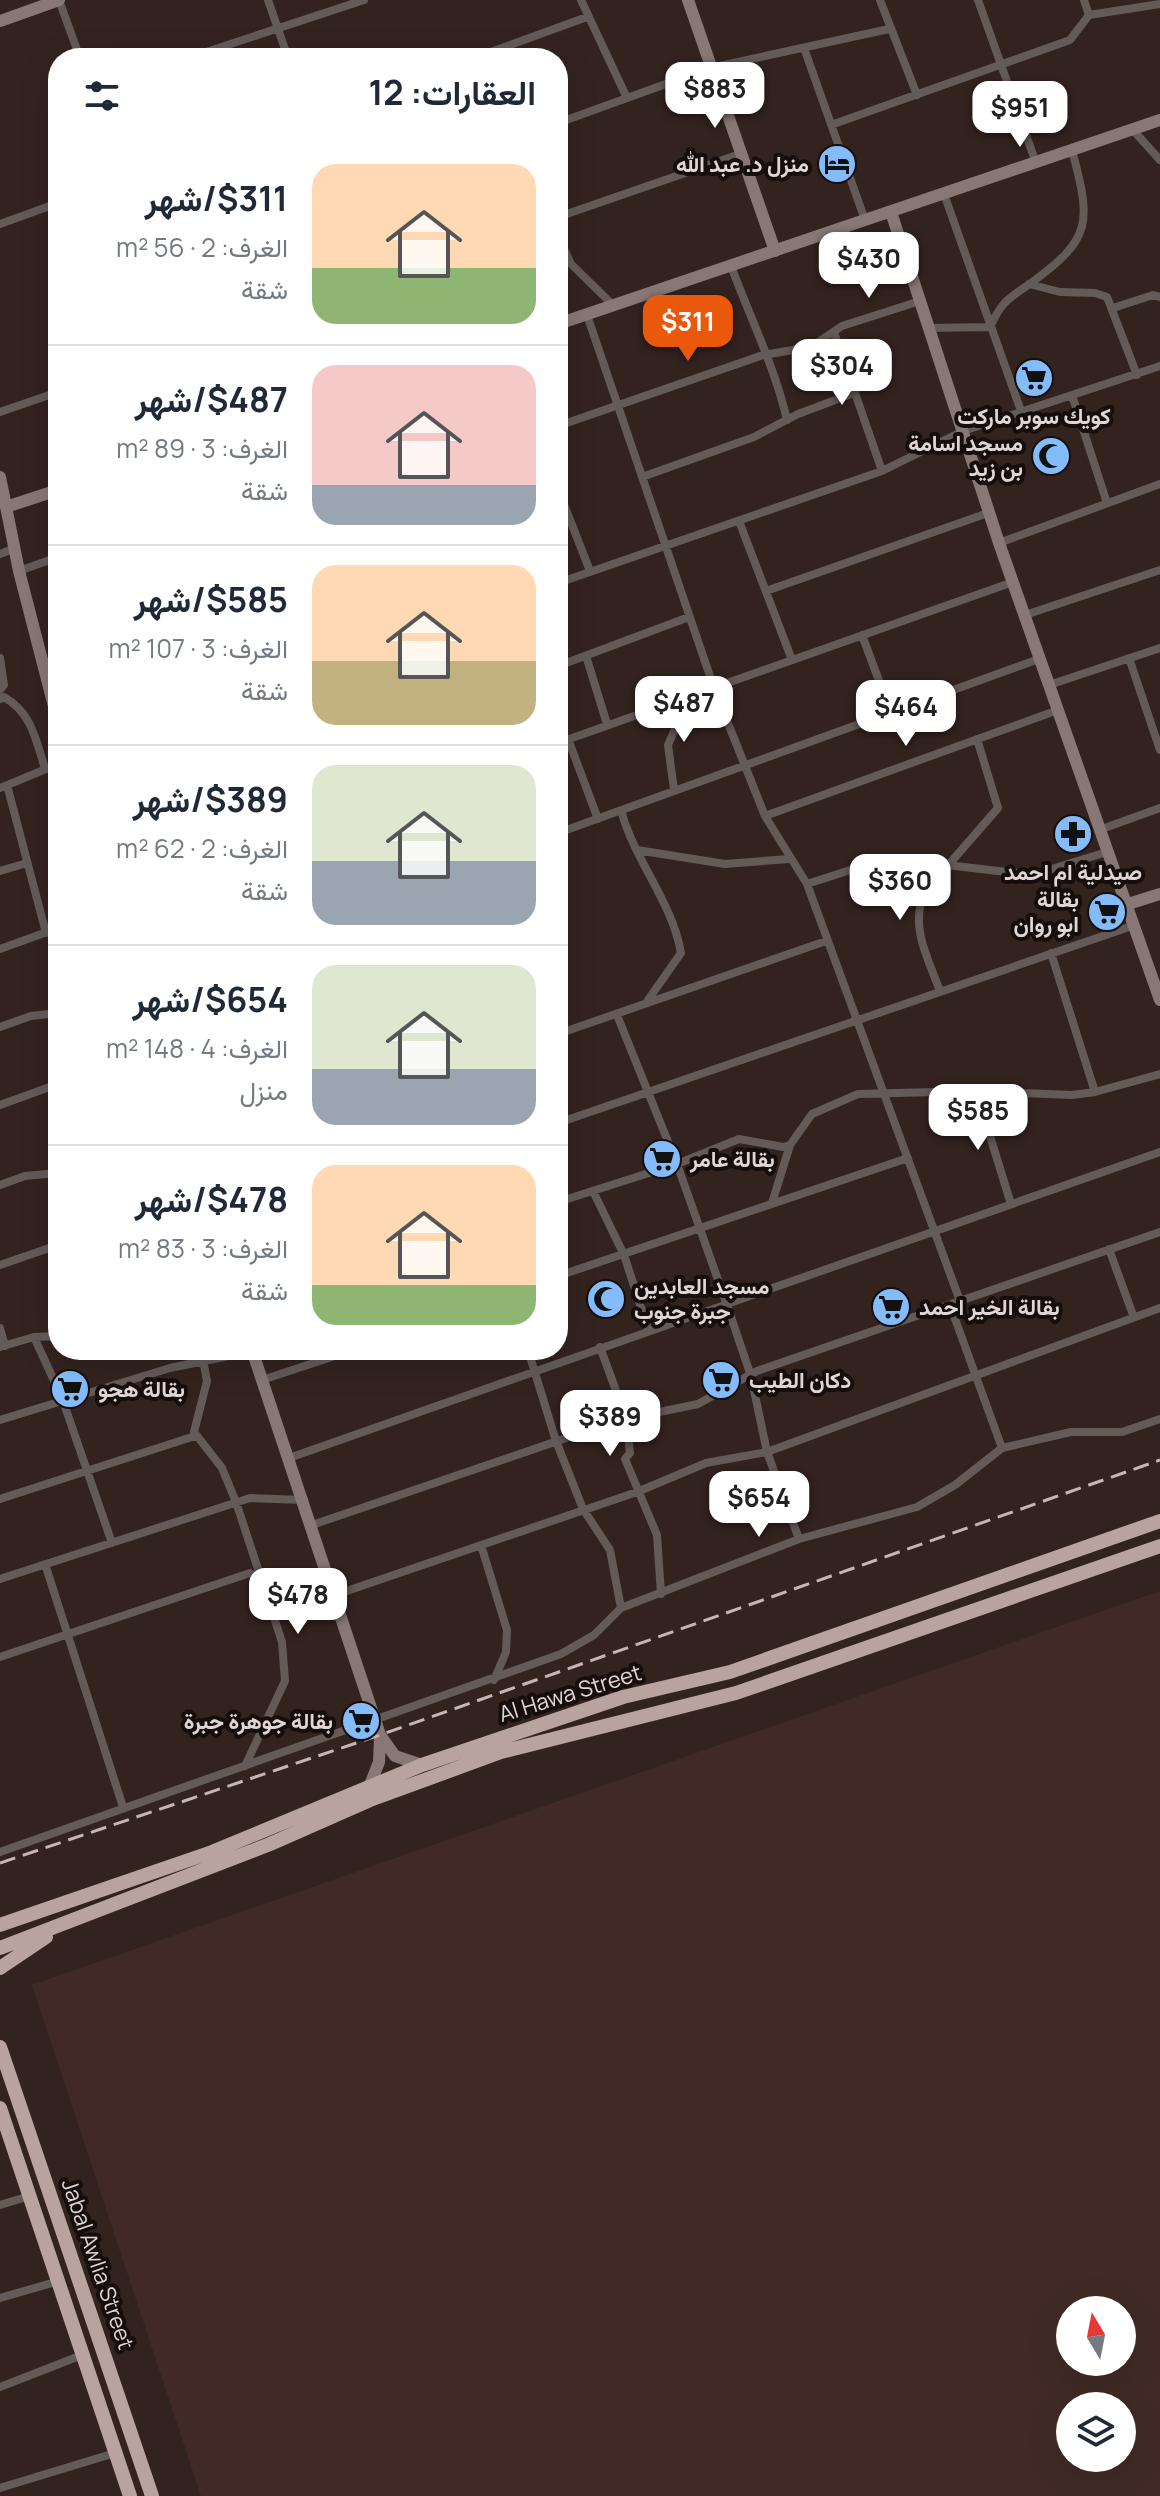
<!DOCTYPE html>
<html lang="ar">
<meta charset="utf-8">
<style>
body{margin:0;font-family:Manrope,Vazirmatn,sans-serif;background:#f2f2f3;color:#1f2937;direction:rtl;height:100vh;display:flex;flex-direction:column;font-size:30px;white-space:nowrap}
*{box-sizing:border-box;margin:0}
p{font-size:26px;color:#747a83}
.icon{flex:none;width:44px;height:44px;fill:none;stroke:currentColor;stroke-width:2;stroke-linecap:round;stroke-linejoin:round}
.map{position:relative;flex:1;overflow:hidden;direction:ltr}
.drawer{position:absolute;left:48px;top:48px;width:520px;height:1312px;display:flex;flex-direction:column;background:#fff;border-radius:32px;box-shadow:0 8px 32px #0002;direction:rtl}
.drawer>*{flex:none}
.needle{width:52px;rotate:350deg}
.tools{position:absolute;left:1056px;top:2296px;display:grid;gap:16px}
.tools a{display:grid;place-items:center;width:80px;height:80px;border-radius:50%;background:#fff;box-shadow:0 8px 32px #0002;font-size:40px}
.price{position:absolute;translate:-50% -68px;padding:0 18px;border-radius:16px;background:#fff;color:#222;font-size:26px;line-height:52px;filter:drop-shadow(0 2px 4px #0008)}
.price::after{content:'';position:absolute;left:50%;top:48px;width:24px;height:18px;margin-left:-12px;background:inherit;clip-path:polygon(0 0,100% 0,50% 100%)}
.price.on{background:#ea580c;color:#fff}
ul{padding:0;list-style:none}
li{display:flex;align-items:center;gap:24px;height:200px;padding:0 32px}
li+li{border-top:2px solid #e0e1e3}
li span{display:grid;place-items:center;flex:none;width:224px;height:160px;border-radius:24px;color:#555}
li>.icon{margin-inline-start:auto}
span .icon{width:96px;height:96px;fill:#fffc;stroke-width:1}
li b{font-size:34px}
h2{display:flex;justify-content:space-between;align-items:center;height:96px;padding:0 32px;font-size:34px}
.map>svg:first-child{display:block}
.built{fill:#412a25;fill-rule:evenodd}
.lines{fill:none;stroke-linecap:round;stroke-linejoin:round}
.street{stroke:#645b59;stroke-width:8}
.secondary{stroke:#877875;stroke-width:12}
.highway{stroke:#b9a39e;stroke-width:14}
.rail{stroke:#c3b6b4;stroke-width:3;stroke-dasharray:16 8;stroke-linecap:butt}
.labels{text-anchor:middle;stroke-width:8;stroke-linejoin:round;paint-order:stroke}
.poi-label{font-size:22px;font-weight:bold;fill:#e2d6d4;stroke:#160e0c;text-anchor:start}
.street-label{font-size:22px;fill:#e2d6d4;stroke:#160e0c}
</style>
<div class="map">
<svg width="1160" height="2496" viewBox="0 0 1160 2496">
<rect width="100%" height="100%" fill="#33231f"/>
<path class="built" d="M1160,1591v905h-959l-169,-511zM1070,2310h52v52h-52zM1070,2406h52v52h-52z"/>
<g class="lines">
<path class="street" d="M59,0l21,58
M268,0l20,58
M581,0l46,98
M880,0l37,95
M978,0l58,163
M1084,0l5,15
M804,48l61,172
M188,58l176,-58
M474,58l113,-41
M558,123l152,-55 179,-39
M831,125l239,-85 19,-25 71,-11
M1133,130l27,30
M944,194l77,217
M558,217l185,-64
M0,224l58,-21
M558,236l13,28 43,42
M731,266c19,51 44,102 56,154
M1029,284l31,8 35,1 12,4 30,78
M1113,308l40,-13 7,2
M587,315l127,373 51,128 42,68 153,417
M929,328l61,-1c12,-26 18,-28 41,-44 62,-45 60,-61 41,-133
M834,332l48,139
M1072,395l35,108
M0,412l58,-20
M558,426l205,-71 48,-8 31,-21 78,-25
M642,477l112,-40 44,-23 56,-21
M558,489l32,82
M739,521l53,139
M999,543l161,-59
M0,554l15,-6
M19,571l39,-14
M558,583l324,-112 81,-40 197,-65
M766,591l222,-78
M1025,615l135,-45
M862,635l29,78
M586,656l21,68
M0,658l4,27 -4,5
M1129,658l31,92
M558,666l131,-49
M1049,685l111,-37
M0,699l4,-2c28,16 32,43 41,72
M568,739l30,80
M558,743l455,-161
M7,785l39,148
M0,788l58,-24
M674,790l-6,-45 21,-48
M621,810c13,50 51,91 60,143l-33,47
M765,816l293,-106
M1099,830l61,-22
M558,833l481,-174
M637,850l88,14 64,-5
M0,871l27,-8
M807,884l68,-22 72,3 85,10 75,-23
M0,949l58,-21
M1051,953l44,139
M940,991c-12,-33 -30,-63 -16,-98l74,-85 -21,-69
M617,1015l60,149 50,141 24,71 16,76 32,87
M0,1027l31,-11 27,-3
M558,1034l268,-93
M976,1091l35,113
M0,1105l58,-21
M558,1123l577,-198
M0,1185l25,-9 33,-3
M593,1191l31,64 24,74
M558,1202l119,-38 62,-25 44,8 7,-2 22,-31 46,-20 118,-3 96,4 23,-3 65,-18
M772,1203l18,-58
M1109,1249l24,66
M0,1265l58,-20
M558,1276l350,-118
M950,1305l52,143
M0,1328l5,18
M34,1337l28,61 50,145
M0,1347l34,-10 24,-1
M600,1347l26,71 4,35 -5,6 32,76 4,59
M201,1350l6,31 -13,51 28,36 14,34 46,140 3,39 -40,85
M528,1350l28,91 27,68 27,41 11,58
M262,1380l91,-30
M0,1420l170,-52 83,-17
M289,1458l871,-306
M0,1499l195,-63
M312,1525l304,-104 82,-17 59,-33 403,-139
M481,1545l26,85 -1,22 -12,28
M45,1564l78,243
M0,1579l250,-81 54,2
M335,1595l302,-103 69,-29 61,-11 393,-144
M0,1657l250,-84c24,16 50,6 77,-1
M0,1852l561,-198 33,-19 27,-27 178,-69 118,-32 38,-22 47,-37 69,-16h51l38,-13
M0,2205l30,-9
M0,2298l59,-17
M0,2387l82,-32
M0,2488l115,-35"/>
<path class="secondary" d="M688,0l87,251
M0,21l59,-21
M891,212l108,331 161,457
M558,324l602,-204
M0,477l19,94 39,151
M6,507l52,-17
M1128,904l32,-10
M252,1350l128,385 15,21 27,9
M370,1785l9,-23 1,-23"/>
<path class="highway" d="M0,1925l212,-73 210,-87 201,-68 107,-25 430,-151
M0,1948l270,-104 100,-44 131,-48 235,-59 424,-147
M0,1968l46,-31
M0,2047l152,449
M0,2108l130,388"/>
<path class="rail" d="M0,1863l380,-128 780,-275"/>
</g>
<defs>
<g id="hotel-disc" transform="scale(2)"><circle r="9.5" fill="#84bcfb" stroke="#160e0c"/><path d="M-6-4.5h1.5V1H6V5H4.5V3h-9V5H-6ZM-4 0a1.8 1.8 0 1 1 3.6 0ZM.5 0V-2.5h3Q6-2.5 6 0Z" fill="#111"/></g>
<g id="supermarket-disc" transform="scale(2)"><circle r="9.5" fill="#84bcfb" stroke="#160e0c"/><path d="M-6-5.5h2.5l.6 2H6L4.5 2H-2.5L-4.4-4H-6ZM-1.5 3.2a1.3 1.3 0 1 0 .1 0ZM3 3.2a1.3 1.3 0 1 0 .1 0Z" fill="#111"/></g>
<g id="mosque-disc" transform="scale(2)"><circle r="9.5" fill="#84bcfb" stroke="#160e0c"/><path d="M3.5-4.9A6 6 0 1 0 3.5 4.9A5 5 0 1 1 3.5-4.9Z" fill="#111"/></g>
<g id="pharmacy-disc" transform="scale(2)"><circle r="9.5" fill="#84bcfb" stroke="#160e0c"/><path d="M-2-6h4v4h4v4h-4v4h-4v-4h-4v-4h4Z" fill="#111"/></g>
</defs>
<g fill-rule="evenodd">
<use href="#hotel-disc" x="837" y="164"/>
<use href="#supermarket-disc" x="1034" y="378"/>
<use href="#mosque-disc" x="1051" y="456"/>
<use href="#pharmacy-disc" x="1073" y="834"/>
<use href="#supermarket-disc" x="1107" y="912"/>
<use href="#supermarket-disc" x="662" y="1159"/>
<use href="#mosque-disc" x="606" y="1299"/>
<use href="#supermarket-disc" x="891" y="1307"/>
<use href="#supermarket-disc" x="721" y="1380"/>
<use href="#supermarket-disc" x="70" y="1389"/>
<use href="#supermarket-disc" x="361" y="1721"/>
</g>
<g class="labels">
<g class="poi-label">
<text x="809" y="172" text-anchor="end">منزل د. عبد الله</text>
<text x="1034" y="424" text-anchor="middle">كويك سوبر ماركت</text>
<text x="1023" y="451" text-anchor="end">مسجد اسامة<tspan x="1023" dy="25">بن زيد</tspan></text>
<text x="1073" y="880" text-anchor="middle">صيدلية ام احمد</text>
<text x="1079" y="907" text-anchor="end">بقالة<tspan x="1079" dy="25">ابو روان</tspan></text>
<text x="690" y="1167">بقالة عامر</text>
<text x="634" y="1294">مسجد العابدين<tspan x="634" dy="25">جبرة جنوب</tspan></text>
<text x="919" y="1315">بقالة الخير احمد</text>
<text x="749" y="1388">دكان الطيب</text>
<text x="98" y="1397">بقالة هجو</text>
<text x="333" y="1729" text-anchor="end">بقالة جوهرة جبرة</text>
</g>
<g class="street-label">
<text transform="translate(570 1693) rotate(-17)" y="8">Al Hawa Street</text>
<text transform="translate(98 2264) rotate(71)" y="8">Jabal Awlia Street</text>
</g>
</g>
</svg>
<div class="tools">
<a><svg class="needle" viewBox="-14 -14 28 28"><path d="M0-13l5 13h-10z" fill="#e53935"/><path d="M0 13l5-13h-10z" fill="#747a83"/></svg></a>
<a><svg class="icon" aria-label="layers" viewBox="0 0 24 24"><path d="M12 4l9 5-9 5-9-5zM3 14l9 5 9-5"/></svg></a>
</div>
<b class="price" style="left:715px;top:130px">$883</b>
<b class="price" style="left:1020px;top:149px">$951</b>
<b class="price" style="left:869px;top:300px">$430</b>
<b class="price on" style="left:688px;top:363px">$311</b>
<b class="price" style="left:842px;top:407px">$304</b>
<b class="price" style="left:684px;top:744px">$487</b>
<b class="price" style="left:906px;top:748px">$464</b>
<b class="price" style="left:900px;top:922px">$360</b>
<b class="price" style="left:978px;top:1152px">$585</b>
<b class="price" style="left:610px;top:1458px">$389</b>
<b class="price" style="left:759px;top:1539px">$654</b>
<b class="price" style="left:298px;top:1636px">$478</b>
<section class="drawer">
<h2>العقارات: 12<svg class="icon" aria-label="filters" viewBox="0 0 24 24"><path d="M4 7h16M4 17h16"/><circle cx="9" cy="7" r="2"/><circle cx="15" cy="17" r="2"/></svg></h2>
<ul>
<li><span style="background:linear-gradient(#ffd9b3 65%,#8fb573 0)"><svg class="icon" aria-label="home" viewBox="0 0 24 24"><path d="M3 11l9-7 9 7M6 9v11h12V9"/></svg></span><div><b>$311/شهر</b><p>الغرف: 2 · 56 m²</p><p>شقة</p></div></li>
<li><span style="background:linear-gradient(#f6c9c9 75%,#9aa5b1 0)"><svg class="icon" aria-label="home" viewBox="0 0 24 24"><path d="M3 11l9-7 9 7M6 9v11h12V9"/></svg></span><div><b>$487/شهر</b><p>الغرف: 3 · 89 m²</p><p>شقة</p></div></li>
<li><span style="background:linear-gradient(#ffd9b3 60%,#c2b280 0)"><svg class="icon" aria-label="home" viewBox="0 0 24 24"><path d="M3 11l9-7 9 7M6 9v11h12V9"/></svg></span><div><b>$585/شهر</b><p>الغرف: 3 · 107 m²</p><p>شقة</p></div></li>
<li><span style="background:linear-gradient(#dfe7d0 60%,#9aa5b1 0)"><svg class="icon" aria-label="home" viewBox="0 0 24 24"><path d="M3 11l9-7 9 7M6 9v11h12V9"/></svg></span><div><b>$389/شهر</b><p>الغرف: 2 · 62 m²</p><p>شقة</p></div></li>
<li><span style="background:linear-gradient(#dfe7d0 65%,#9aa5b1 0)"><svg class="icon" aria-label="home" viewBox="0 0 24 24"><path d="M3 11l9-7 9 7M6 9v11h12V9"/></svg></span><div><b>$654/شهر</b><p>الغرف: 4 · 148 m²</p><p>منزل</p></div></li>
<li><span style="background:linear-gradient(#ffd9b3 75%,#8fb573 0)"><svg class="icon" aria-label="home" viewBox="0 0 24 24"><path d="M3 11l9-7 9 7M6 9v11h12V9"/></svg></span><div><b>$478/شهر</b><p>الغرف: 3 · 83 m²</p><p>شقة</p></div></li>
</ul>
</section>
</div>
